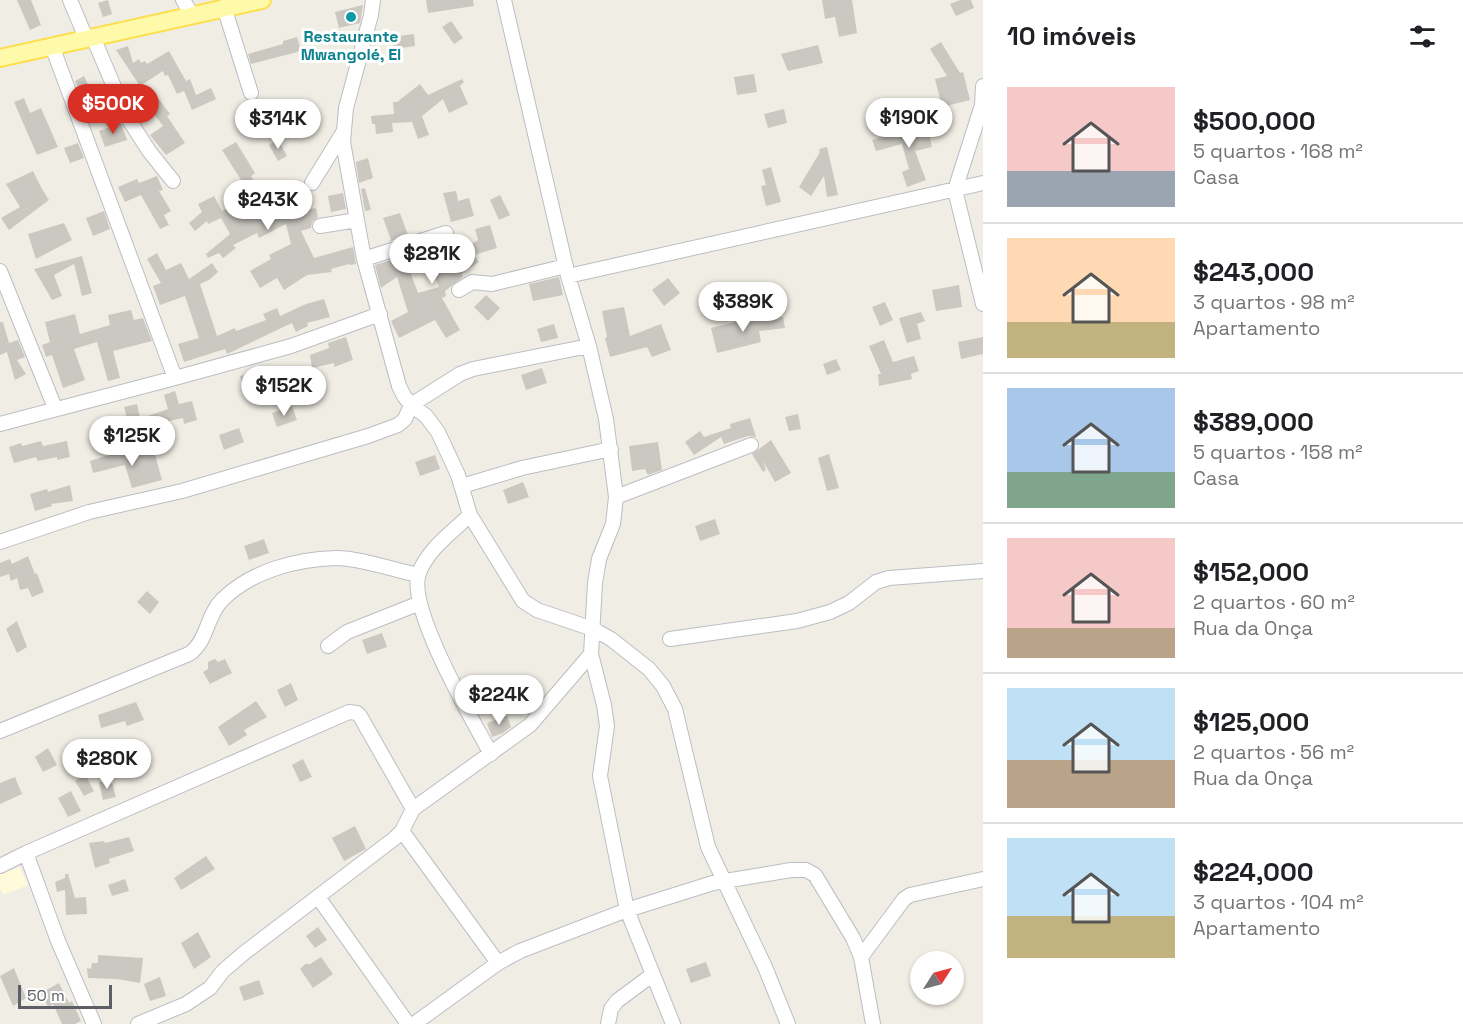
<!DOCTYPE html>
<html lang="pt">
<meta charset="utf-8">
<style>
body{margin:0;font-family:"Space Grotesk",sans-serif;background:#f2f2f2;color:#202124;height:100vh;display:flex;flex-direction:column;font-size:22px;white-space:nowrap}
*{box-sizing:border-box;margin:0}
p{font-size:20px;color:#757577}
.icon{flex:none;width:33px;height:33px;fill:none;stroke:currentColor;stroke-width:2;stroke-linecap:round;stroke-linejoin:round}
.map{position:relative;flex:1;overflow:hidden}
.side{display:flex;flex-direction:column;background:#fff;width:480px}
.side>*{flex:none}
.needle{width:39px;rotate:54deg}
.controls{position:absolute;left:910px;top:951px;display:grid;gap:12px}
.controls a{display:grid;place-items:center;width:54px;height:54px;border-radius:50%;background:#fff;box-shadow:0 2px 4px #0004;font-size:30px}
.scale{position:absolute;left:18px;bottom:15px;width:94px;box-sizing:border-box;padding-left:6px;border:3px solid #5c5f66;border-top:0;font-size:16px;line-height:21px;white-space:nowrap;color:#5c5f66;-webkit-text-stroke:4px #fff;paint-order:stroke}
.price{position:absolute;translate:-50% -51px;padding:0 14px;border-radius:21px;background:#fff;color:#222;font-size:20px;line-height:39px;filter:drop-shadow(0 2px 3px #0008)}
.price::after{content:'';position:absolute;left:50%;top:36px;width:18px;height:14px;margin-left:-9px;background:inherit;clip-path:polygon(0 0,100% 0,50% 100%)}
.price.selected{background:#d93025;color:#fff}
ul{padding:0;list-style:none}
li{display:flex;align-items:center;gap:18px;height:150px;padding:0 24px}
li+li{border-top:2px solid #e0e0e0}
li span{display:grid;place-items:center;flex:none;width:168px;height:120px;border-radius:0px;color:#555}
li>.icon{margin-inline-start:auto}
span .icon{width:72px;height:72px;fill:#fffc;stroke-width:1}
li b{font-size:26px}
h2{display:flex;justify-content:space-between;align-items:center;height:72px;padding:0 24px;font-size:26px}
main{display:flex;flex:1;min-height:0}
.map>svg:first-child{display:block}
.commercial{fill:#fffad9}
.building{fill:#cbc8c1}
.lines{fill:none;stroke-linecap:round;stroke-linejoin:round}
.minor-casing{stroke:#bbbdc4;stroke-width:16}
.major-casing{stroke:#fcde50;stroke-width:20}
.minor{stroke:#fff;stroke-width:14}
.major{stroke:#fffaa9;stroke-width:16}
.culture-dot{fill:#0f9aa8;stroke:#fff;stroke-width:2}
.labels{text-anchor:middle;stroke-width:6;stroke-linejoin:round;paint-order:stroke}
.culture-label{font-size:16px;font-weight:bold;fill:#0d838f;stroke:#fff}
</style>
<main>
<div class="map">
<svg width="983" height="1024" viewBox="0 0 983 1024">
<rect width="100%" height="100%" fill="#f0eee4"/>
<path class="commercial" d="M20,867l8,18 -25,10 -3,-6v-15z"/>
<path class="building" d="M17,0h14l10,25 -11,5z
M108,0l4,14 -9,3 -5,-14z
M426,0h47l1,6 -46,7z
M822,0h30l5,33 -18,4 -4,-20 -10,2z
M960,0h11l3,8 -18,8 -6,-12z
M363,5l-3,18 -21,5 -4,-16z
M451,21l12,17 -9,6 -12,-17z
M414,34l1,12 -21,3 -2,-12z
M297,37l4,14 -50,13 -3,-10 35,-10v-3z
M941,42l19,31 3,-1 7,28 -28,7 -7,-28 12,-3 -17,-27z
M818,45l5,18 -35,8 -7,-17z
M128,46l5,17 6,-4 2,4 4,-2 2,3 22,-13 17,30 4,-2 6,16 15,-7 5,11 -24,11 -8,-19 -7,3 -9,-19 -3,1 -2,-5 -23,15 -24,-36z
M754,74l3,18 -20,3 -3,-18z
M84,76l10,21 -10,4 -9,-20z
M462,79l2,3 -4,4 8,18 -19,9 -6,-14 -21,17 7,19 -11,4 -6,-17 -20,1 1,9 -17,2 -1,-10h-3l-1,-8 23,-2 -1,-12h4l23,-18 8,11z
M24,98l6,15 11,-5 17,39 -21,8 -23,-53z
M158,98l12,16 -3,2 18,27 -19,12 -16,-20 13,-9 -15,-20z
M784,109l3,14 -19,5 -4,-14z
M926,122l6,25 -17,4 11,29 -19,7 -5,-15 7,-3 -7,-25 -26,7 -4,-11 28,-8 -1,-3z
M121,123l6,17 -22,7 -6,-16z
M278,140l9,16 -9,5 -9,-16z
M236,142l19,31 -4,3 17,31 15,-6 6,13 27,-6 2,9 -6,5 -1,6 -10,3 13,27 39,-11 3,17 -6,1 -1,-1 -18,5 1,3 -25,3 -23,15 -7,-12 -17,10 -10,-17 21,-12 -2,-4 22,-11 -5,-20 -27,14 -2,-5 -24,12 3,3 -13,10 -4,-5 -11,5 -2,-4 24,-20 -9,-16 -13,6 -1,-3 -12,10 -6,-8 13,-11 -4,-8 16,-8 8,15 27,-12 -3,-7 2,-1 -26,-41z
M78,143l6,15 -14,5 -6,-15z
M827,147l11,48 -11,2 -3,-21 -13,20 -12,-9 21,-35 -1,-3z
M368,158l5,20 -14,5 -3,-21z
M771,167l10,35 -15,4 -5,-20 5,-1 -4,-15z
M33,171l9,18 7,11 -40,30 -8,-12 19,-11 -14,-23z
M157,176l6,14 -4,1 12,20 -7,4 5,10 -9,4 -19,-34 -16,7 -7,-15 19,-8 2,4z
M365,188l6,22 -6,1 -4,-22z
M456,191l2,10 11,-3 5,18 -23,6 -8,-29z
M343,193l3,16 -15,3 -3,-16z
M500,195l10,20 -11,5 -9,-20z
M104,211l6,18 -17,7 -7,-18z
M400,213l8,22h3l-24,7 4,-2 -8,-22z
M64,223l8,17 -36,19 -8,-25z
M490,225l7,23 -23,7 5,7 -18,12 2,3 -18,14 1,5 -4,2 18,32 -14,8 -11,-18 -36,18 -8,-17 17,-9 -11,-35 -16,11 -6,-23 45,-14 3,10 -15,5 10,27 21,-6 -12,-30 14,-6 4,11 33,-22 -3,-11z
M157,253l9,17 15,-7 8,16 23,-16 6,9 -9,8 -9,4 17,52 18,-8 1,3 30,-11 -3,-6 14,-6 3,8 26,-12 18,-5 6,18 -23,6 1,3 -12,6 -4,-9 -65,31 -2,-5 -41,13 -6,-18 21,-6 -14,-42 -25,9 -7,-19 8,-3 -14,-24z
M82,256l10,37 -10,3 -8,-32 -20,11 8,21 -10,4 -18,-31z
M559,277l4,18 -30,6 -4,-17z
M668,278l12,15 -16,13 -12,-16z
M959,285l3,22 -26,4 -4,-21z
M486,295l14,13 -12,13 -14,-14z
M885,302l8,18 -13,6 -8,-19z
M624,307l6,29 31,-12 10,26 -19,7 -5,-10 -37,10 -5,-19 2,-1 -5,-26z
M131,310l3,10 9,-2 9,23 -39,10 7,27 -12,3 -11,-39 -23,7 11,31 -22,8 -11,-33 -6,2 -4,-12 8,-3 -5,-20 30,-8 5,20 30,-9 -2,-10z
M921,312l4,9 -8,3 4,15 -14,4 -8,-25z
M755,317l1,3 27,-3 2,11 -26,3 2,11 -44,11 -6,-25z
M0,322h3l6,21 9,-3 7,17 -8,3 9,14 -11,6 -8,-28 -7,3z
M554,324l4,14 -17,4 -4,-13z
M346,337l7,23 -19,7v-4l-22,5 -2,-13 19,-7 -1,-5z
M983,337v17l-22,5 -3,-17z
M884,340l9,22 21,-6 5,15 -8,3 1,5 -33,7 -1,-12h3l-12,-28z
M836,359l5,11 -14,5 -4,-11z
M542,368l5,15 -21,7 -5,-15z
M257,372l2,11 -16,3 -3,-10z
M175,391l4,13 13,-3 5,19 -13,4 -1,-6 -32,7 -3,-9 20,-7 -4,-14z
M137,404l3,14 -12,4 -4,-15z
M292,406l5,14 -20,7 -5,-14z
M798,414l3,15 -12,2 -4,-14z
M106,417l5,17 -9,3 -5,-18z
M750,418l6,19 -8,-1 -24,8 -3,-7 -27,18 -9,-13 15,-11 4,6 27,-9 -1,-4z
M239,428l5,14 -20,8 -5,-15z
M771,440l20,33 -16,9 -12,-21 3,9 -3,2 -11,-18z
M41,441l2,5 24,-5 3,16 -13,3v-3l-19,4 -2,-4 -22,6 -5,-16 12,-4 1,3z
M658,442l4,28 -14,5 -3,-6 -13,2 -3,-25z
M122,451l1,4 8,-2 1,4 22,-6 8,29 -30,8 -7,-23 -32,8 -3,-12z
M829,454l10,34 -12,3 -9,-33z
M435,455l5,14 -20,7 -5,-14z
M523,482l6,15 -21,7 -5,-14z
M70,485l3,16 -22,3 1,2 -17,5 -5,-17 17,-5 1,3z
M715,519l5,15 -20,7 -5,-15z
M264,539l5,14 -20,7 -5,-14z
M28,556l7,18 2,-1 7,19 -12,5 -4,-9 -8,2 -3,-12 -6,3 -2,-7 -9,3v-14l10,-4 2,5z
M147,591l12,11 -9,12 -13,-12z
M17,621l10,26 -10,6 -11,-24z
M382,633l5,14 -20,7 -5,-14z
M215,659l3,3 7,-3 7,14 -22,11 -7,-12 5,-3v-7z
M291,683l7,17 -13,7 -8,-17z
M256,701l11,16 -23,13 3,5 -18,11 -11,-19z
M136,702l8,18 -17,6 -2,-5 -24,7 -3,-13z
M507,716l4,11 -8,6 -11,4 -5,-14z
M48,748l9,17 -14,7 -8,-15z
M303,759l9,18 -12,5 -8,-17z
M85,774l9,17 -10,5 -9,-15z
M15,777l7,17 -22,10v-21z
M111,779l5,18 -13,3 -4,-18z
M71,791l10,20 -13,6 -10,-19z
M355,826l11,23 -22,12 -12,-23z
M129,837l5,14 -25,8 1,4 -15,5 -6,-25 15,-2 1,2z
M206,856l9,13 -34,21 -7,-12z
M65,874h3l7,24 11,-1 1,17 -21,1 -1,-25 -8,2 -2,-10 10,-4z
M125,879l4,12 -17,5 -4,-11z
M318,927l9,13 -12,8 -9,-12z
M198,932l13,25 -17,12 -13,-26z
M98,955l45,3 -3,25 -23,-4 -29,-1 -1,-10 4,1 1,-6h6z
M321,957l12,17 -20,14 -13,-19 5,-5h5z
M706,962l5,14 -20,7 -5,-14z
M14,968l12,30 -13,8 -13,-30z
M160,977l6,19 -16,5 -6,-17z
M259,980l5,14 -20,7 -5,-14z
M59,983l10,20 3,-2 9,20 -6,3h-13l-9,-20 -5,3 -7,-14z"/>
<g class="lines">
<g class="minor-casing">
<path id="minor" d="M70,0l16,38
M183,0l9,15
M373,0l-2,15 -25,93 -3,34 21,117 35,127 5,10 7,9 15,11 12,16 20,43 12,40 53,86 14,9 56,19 18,10 38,30 14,17 12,23 33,138 57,120 23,57
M504,0l64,276 21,70 17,73 10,78 -3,27 -14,35 -4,24 -4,71 13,51 3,21 -7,50 27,134 46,114
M224,7l27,86
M93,37l33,78 23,36 24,30
M52,46l123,332
M983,86l-1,19 -27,85 28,114
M312,183l32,-52
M320,226l37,-6
M364,259l82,-26
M0,271l55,137
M568,276l415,-93
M459,290l13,-8 20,2 74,-18
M0,424l175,-46 116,-32 89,-32
M462,486l60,-18 89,-19
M616,497l135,-52
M470,515c-18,17 -42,34 -51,58 -13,34 54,148 72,181
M0,542l89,-30 93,-21 186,-55 30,-11 7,-6 6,-14 49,-31 13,-5 116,-23
M670,639l127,-18 33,-9 19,-9 27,-21 13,-4 94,-7
M328,646l19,-14 73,-29
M0,731l189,-77c19,-13 17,-38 33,-54 29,-29 74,-41 114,-42 25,0 57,12 82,17
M402,831l96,132
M0,866l26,-13
M318,897l90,127
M861,957l43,-58 6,-4 73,-16
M94,1024l-36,-83 -32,-88 323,-141 8,1 3,3 53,93
M138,1024l48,-20 24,-16 13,-17 21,-18 151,-115 7,-7 11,-22 117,-84 61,-71
M414,1024l84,-61 22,-12 107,-41 86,-27 78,-13h15l9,5 38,63 8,19 12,67
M608,1024l3,-15 6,-8 35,-26"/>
</g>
<g class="major-casing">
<path id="major" d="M0,58l262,-58"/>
</g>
<use href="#minor" class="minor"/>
<use href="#major" class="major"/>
</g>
<circle class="culture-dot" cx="351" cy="17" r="6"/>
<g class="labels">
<g class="culture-label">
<text x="351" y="42">Restaurante<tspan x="351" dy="18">Mwangolé, El</tspan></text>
</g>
</g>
</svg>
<div class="controls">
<a><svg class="needle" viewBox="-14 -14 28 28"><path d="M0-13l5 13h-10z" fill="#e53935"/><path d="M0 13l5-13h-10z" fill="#757577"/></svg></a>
</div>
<div class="scale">50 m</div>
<b class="price selected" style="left:113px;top:135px">$500K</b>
<b class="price" style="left:909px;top:149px">$190K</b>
<b class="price" style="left:278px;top:150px">$314K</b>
<b class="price" style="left:268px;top:231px">$243K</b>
<b class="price" style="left:432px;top:285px">$281K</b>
<b class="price" style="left:743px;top:333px">$389K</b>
<b class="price" style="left:284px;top:417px">$152K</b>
<b class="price" style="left:132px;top:467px">$125K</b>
<b class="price" style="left:499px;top:726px">$224K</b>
<b class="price" style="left:107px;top:790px">$280K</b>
</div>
<section class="side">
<h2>10 imóveis<svg class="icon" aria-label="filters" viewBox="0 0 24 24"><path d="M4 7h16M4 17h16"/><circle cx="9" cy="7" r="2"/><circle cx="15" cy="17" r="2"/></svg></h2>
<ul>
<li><span style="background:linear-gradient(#f6c9c9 70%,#9aa5b1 0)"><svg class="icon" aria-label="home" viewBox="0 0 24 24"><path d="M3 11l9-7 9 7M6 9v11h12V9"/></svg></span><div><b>$500,000</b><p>5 quartos · 168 m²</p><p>Casa</p></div></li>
<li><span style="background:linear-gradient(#ffd9b3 70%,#c2b280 0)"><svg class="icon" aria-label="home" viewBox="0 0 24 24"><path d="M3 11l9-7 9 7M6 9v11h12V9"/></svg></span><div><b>$243,000</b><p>3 quartos · 98 m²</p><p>Apartamento</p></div></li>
<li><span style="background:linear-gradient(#a9c7e8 70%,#7fa58c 0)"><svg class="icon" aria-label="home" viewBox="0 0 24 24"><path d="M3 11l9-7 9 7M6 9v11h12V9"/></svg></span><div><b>$389,000</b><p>5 quartos · 158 m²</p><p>Casa</p></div></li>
<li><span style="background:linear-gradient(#f6c9c9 75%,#b9a48a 0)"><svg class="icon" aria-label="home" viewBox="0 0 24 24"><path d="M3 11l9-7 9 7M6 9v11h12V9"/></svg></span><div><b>$152,000</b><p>2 quartos · 60 m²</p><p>Rua da Onça</p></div></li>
<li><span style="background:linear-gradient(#bfe0f5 60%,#b9a48a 0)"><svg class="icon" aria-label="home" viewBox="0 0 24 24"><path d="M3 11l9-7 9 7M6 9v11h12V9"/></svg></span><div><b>$125,000</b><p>2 quartos · 56 m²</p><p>Rua da Onça</p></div></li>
<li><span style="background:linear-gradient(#bfe0f5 65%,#c2b280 0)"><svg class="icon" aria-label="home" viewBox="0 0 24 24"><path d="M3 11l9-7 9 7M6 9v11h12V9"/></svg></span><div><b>$224,000</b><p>3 quartos · 104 m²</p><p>Apartamento</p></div></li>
</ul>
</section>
</main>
